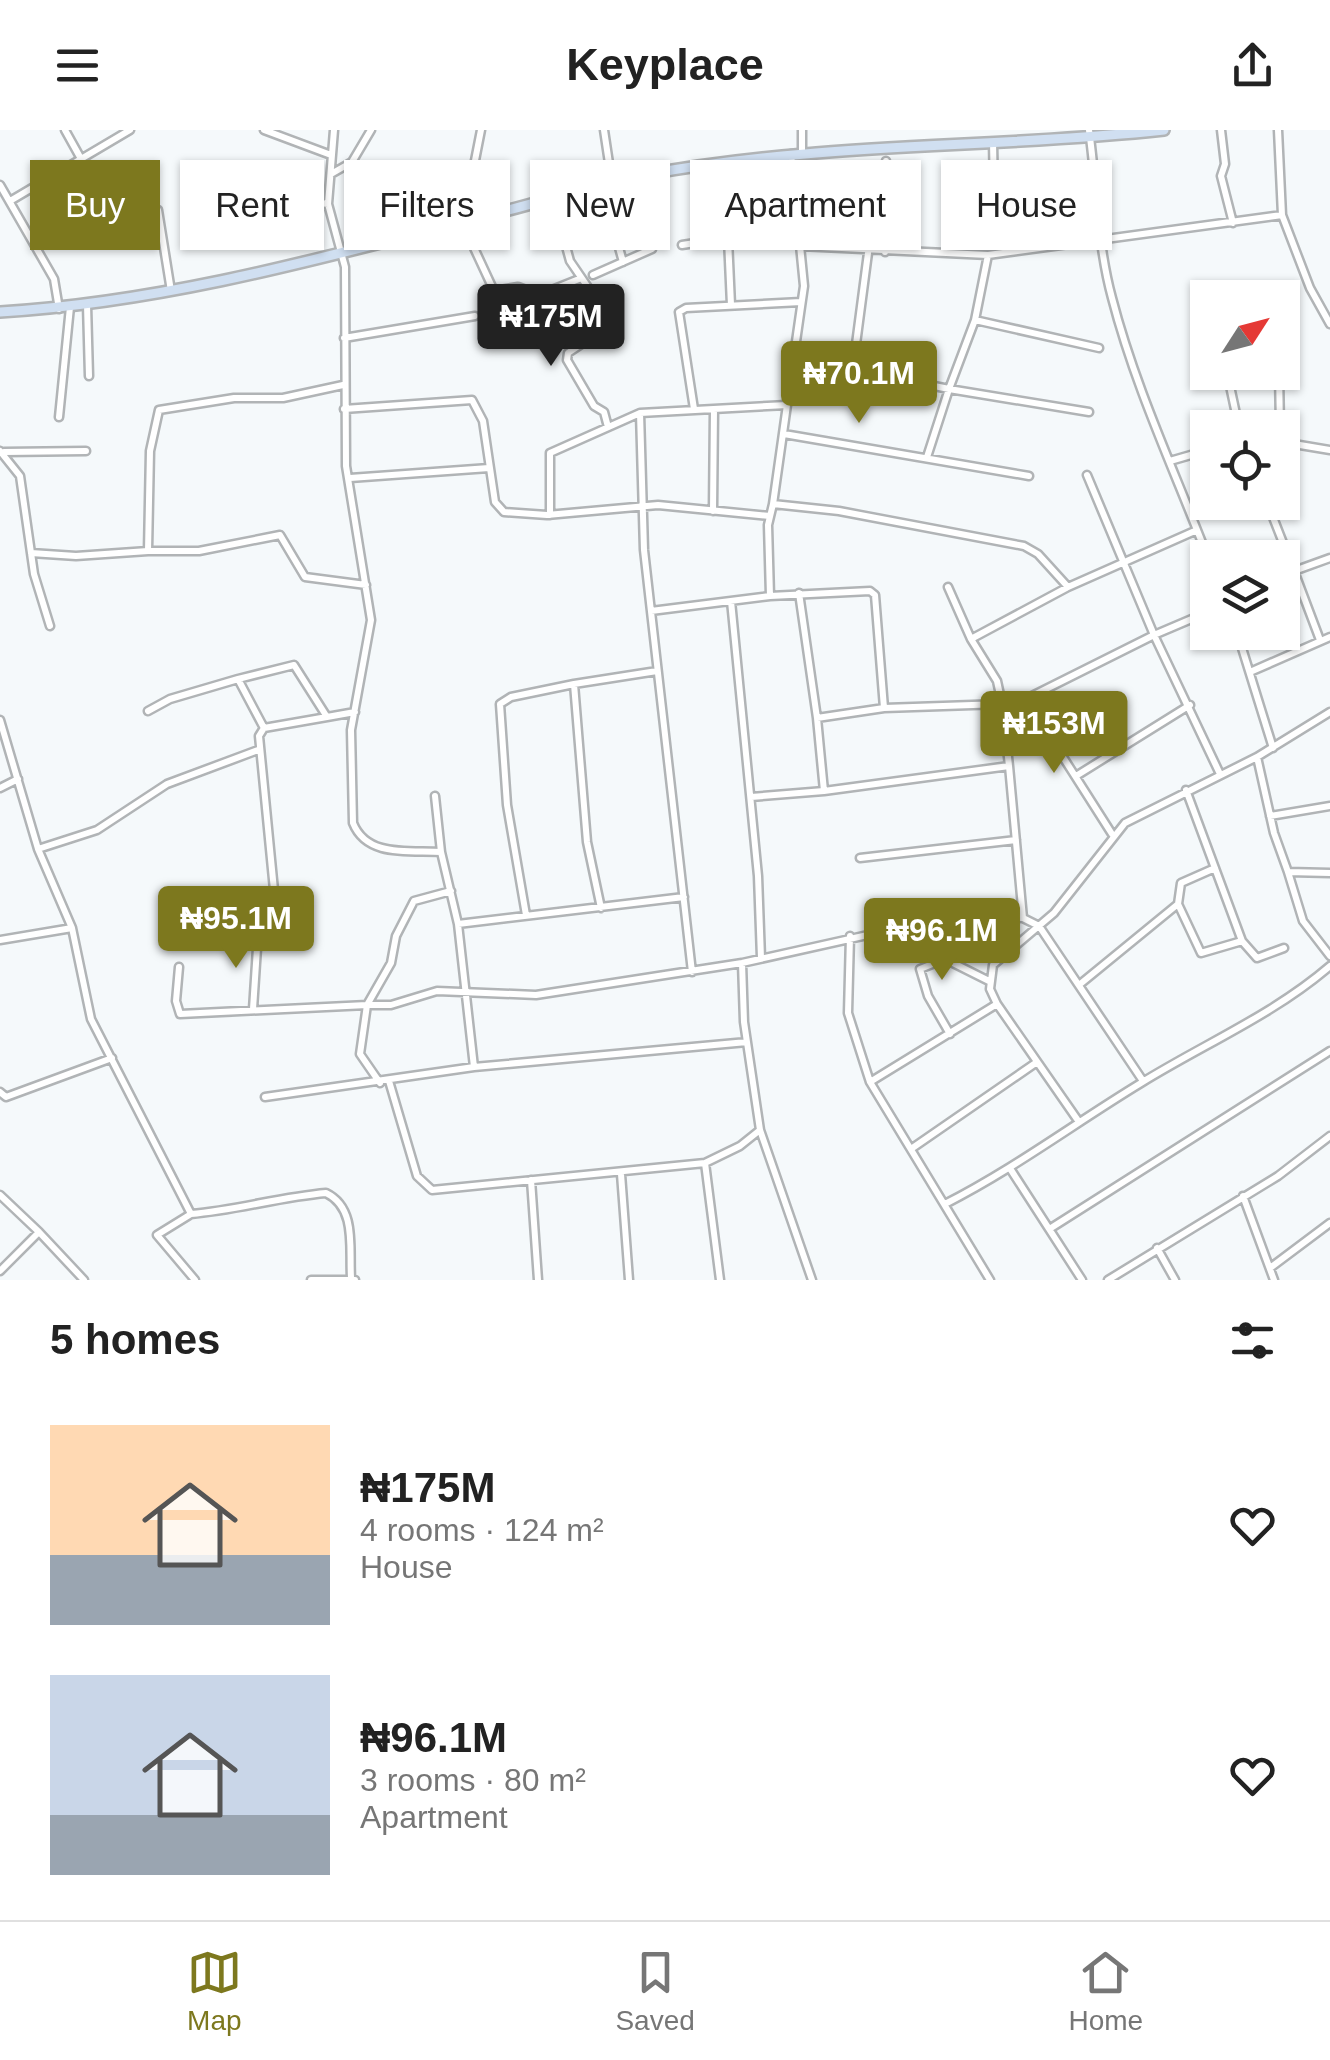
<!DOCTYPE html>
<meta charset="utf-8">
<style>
body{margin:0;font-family:Arial,sans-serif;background:#f2f2f2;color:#222;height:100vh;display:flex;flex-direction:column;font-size:38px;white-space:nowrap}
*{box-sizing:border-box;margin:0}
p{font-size:32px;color:#767676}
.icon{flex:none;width:55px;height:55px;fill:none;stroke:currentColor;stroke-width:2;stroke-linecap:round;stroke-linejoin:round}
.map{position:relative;height:1150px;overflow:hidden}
.sheet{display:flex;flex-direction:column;background:#fff;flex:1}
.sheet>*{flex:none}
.guide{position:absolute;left:30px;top:30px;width:1270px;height:90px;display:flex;gap:20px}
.needle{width:65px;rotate:54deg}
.tools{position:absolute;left:1190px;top:150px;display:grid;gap:20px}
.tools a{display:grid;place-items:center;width:110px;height:110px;border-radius:0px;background:#fff;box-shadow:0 2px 8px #0004;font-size:50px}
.price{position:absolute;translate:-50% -85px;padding:0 22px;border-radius:10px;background:#7d781e;color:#fff;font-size:32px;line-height:65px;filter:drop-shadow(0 2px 5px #0008)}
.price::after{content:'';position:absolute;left:50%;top:60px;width:30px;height:22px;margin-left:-15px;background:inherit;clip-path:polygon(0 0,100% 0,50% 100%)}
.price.active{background:#222;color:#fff}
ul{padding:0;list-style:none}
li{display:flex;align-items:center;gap:30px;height:250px;padding:0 50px}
li span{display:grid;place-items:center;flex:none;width:280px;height:200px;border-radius:0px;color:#555}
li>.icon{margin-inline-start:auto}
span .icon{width:120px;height:120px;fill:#fffc;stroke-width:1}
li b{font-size:42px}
h2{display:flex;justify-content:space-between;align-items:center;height:120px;padding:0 50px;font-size:42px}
.pill{padding:0 35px;border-radius:0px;background:#fff;box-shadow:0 2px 8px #0004;font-size:35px;line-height:90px}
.pill.active{background:#7d781e;color:#fff}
header{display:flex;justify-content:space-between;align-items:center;height:130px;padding:0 50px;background:#fff;font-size:45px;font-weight:700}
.tab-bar{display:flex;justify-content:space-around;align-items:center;height:140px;border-top:2px solid #e0e0e0;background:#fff;font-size:28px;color:#767676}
.tab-bar a{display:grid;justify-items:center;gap:5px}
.tab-bar .active{color:#7d781e}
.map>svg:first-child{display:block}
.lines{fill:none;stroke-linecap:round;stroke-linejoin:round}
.minor-casing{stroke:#b1b4b6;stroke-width:11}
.secondary-casing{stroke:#b1b4b6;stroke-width:14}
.minor{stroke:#fff;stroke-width:6}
.secondary{stroke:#d0dff1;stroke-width:9}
</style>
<header><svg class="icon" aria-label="menu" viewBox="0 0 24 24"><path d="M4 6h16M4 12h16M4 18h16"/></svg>Keyplace<svg class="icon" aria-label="share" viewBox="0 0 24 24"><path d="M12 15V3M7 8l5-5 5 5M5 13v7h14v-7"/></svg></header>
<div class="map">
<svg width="1330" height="1150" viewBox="0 0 1330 1150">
<rect width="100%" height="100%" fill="#f5f9fb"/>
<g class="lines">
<g class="minor-casing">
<path id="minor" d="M65,0l15,27
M264,0l67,25
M334,0l-6,74 17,63 1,199 25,154 -20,110 2,93c14,35 57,27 88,29l17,72 16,143
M604,0l8,53 10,23
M802,0v21
M1089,0c8,56 8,113 23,168 23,89 63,174 96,260
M1221,0l4,34 -4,12 12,47
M1278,0l4,85 28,73 20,36
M993,12l2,101
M331,44l21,-12 19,-32
M0,55l54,94 5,30
M469,61l12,-61
M202,65h60l66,9
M553,69l17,62 26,38 11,28 -39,26 -1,7 27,46 10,6 4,15
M10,71l120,-71
M158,80l13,81
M462,92l32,69 24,-4 21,8 40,-16
M728,109l3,66
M682,115l117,-18
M800,116l188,9
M885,122l1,-91
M593,145l59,-26 -17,-48 -26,11 14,50
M87,175l2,71
M975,190l13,-65 294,-40
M344,208l131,-22
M791,227l158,32 -22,68
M853,237l15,-114
M1227,242l12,56
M1279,242l1,56
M343,255l-60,13h-49l-75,12 -9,41 -2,100h51l81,-16 25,42 61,8
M787,274l17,-118 -13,-132
M344,279l128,-9 11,21 12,81 9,10 43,3 111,-10 112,11
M694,279l-15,-97 7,-4 115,-6
M1089,282l-140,-23 26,-69 124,28
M59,287l11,-110
M784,304l245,42
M1282,312l48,8
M0,321l20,25 14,98 16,52
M4,322l82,-1
M1170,331l38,-11
M1087,345l67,160 54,-23
M350,348l139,-10
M1267,372l27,69
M713,381l1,-102
M550,385v-62l90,-40
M31,423l45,3 72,-5
M948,457l23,52 97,-52 129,-57
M799,463l18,125 67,-10 118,-4 7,62 -185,25 -7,-73
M770,466l-2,-71 5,-21
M731,471l27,275 3,82
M651,481l119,-15 100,-5 5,4 9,113
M1237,502l36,116
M971,509l26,42 5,23 24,-5 128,-64 66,139
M1320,510l-26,-69 36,-13
M1250,542l80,-35
M238,549l56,-14 33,52 28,-5
M1026,569l86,135
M148,581l22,-12 68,-20 26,49
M0,590l38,129 34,79 19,91 100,195c46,-4 89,-17 135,-21 31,15 23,55 25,84
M1257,627l17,76 14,39 42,1
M1009,636l14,152 16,8 104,155
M1076,646l114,-71
M0,658l18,-9
M1186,660l56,151
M435,666l6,56
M751,667l73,-6
M1270,686l60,-10
M38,719l59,-19 70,-46 91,-34
M860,728l156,-18
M1288,742l15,49 27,35
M274,760l-15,-154 5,-8 63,-11
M451,761l-37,10 -18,35 -5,27 -24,42h24l46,-14 99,4 206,-32 166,-37 83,-9 32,1
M1178,774l3,-21 34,-15
M601,778l-14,-66 -13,-158 83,-13
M526,785l-19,-110 -7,-101 11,-7 63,-13
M458,794l226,-27
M850,806l-2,77 22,69 120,198
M0,810l72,-12
M742,833l2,59 16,108 52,150
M179,837l-3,34 4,13 187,-9 -7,49 20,29
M692,842l-48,-422 -4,-137 147,-8 -14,99 66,7 185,35 14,8 30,33
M1079,855l99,-81 23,49 41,-12 15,17 27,-10
M253,879l5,-76
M950,904l-22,-38 -8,-27 25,-10 44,22
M389,951l28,95 15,14 273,-27 35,-17 20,-16
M870,952l127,-78
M0,962l6,5 106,-39
M265,967l209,-30 273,-25
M1079,992l-82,-118 -7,-15 3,-24 61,-52 71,-90 132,-66 73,-45
M911,1019l126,-87
M705,1033l15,117
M1011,1040l71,110
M621,1044l8,106
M531,1050l7,100
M0,1065l39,37
M1243,1066l31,84
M945,1074c69,-35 130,-81 196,-121 63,-39 132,-68 189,-117
M191,1084l-34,21 38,45
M1051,1098l279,-177
M1157,1118l18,32
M1270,1138l60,-45
M0,1141l39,-39 45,48
M311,1150h44
M1108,1150l170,-104 52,-40"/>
</g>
<g class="secondary-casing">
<path id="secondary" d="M0,182c169,-10 333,-57 497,-99 49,-12 98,-29 147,-38 175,-33 345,-26 520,-45"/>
</g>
<use href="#minor" class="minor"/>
<use href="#secondary" class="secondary"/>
</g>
</svg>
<div class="tools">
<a><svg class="needle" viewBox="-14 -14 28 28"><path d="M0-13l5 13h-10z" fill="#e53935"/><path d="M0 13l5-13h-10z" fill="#767676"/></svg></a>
<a><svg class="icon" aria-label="locate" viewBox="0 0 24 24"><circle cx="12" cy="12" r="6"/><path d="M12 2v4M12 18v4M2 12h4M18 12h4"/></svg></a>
<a><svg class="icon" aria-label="layers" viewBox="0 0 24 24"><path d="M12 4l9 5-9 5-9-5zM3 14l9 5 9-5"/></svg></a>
</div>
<b class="price active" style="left:551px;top:239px">₦175M</b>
<b class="price" style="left:859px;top:296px">₦70.1M</b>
<b class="price" style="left:1054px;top:646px">₦153M</b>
<b class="price" style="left:236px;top:841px">₦95.1M</b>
<b class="price" style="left:942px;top:853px">₦96.1M</b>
<div class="guide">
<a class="pill active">Buy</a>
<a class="pill">Rent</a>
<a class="pill">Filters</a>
<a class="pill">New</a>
<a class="pill">Apartment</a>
<a class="pill">House</a>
</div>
</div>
<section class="sheet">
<h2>5 homes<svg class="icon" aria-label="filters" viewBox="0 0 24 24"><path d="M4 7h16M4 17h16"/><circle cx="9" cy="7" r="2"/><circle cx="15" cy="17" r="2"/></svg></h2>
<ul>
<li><span style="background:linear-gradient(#ffd9b3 65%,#9aa5b1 0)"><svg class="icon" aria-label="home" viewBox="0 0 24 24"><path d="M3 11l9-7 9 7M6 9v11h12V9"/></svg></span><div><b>₦175M</b><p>4 rooms · 124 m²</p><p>House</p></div><svg class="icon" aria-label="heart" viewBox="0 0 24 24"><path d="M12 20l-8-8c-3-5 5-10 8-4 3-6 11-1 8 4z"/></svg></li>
<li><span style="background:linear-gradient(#c9d6e8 70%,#9aa5b1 0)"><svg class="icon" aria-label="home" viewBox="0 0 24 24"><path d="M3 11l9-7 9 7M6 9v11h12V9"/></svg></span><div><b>₦96.1M</b><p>3 rooms · 80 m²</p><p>Apartment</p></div><svg class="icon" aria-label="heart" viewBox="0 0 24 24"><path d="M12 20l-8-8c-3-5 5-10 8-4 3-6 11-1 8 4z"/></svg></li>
</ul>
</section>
<nav class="tab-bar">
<a class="active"><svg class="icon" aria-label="map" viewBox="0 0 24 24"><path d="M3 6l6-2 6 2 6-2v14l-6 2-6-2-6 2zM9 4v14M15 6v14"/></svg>Map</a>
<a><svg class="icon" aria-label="saved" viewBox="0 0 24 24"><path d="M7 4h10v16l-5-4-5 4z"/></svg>Saved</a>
<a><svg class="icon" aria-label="home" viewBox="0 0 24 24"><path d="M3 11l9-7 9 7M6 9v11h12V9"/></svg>Home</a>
</nav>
